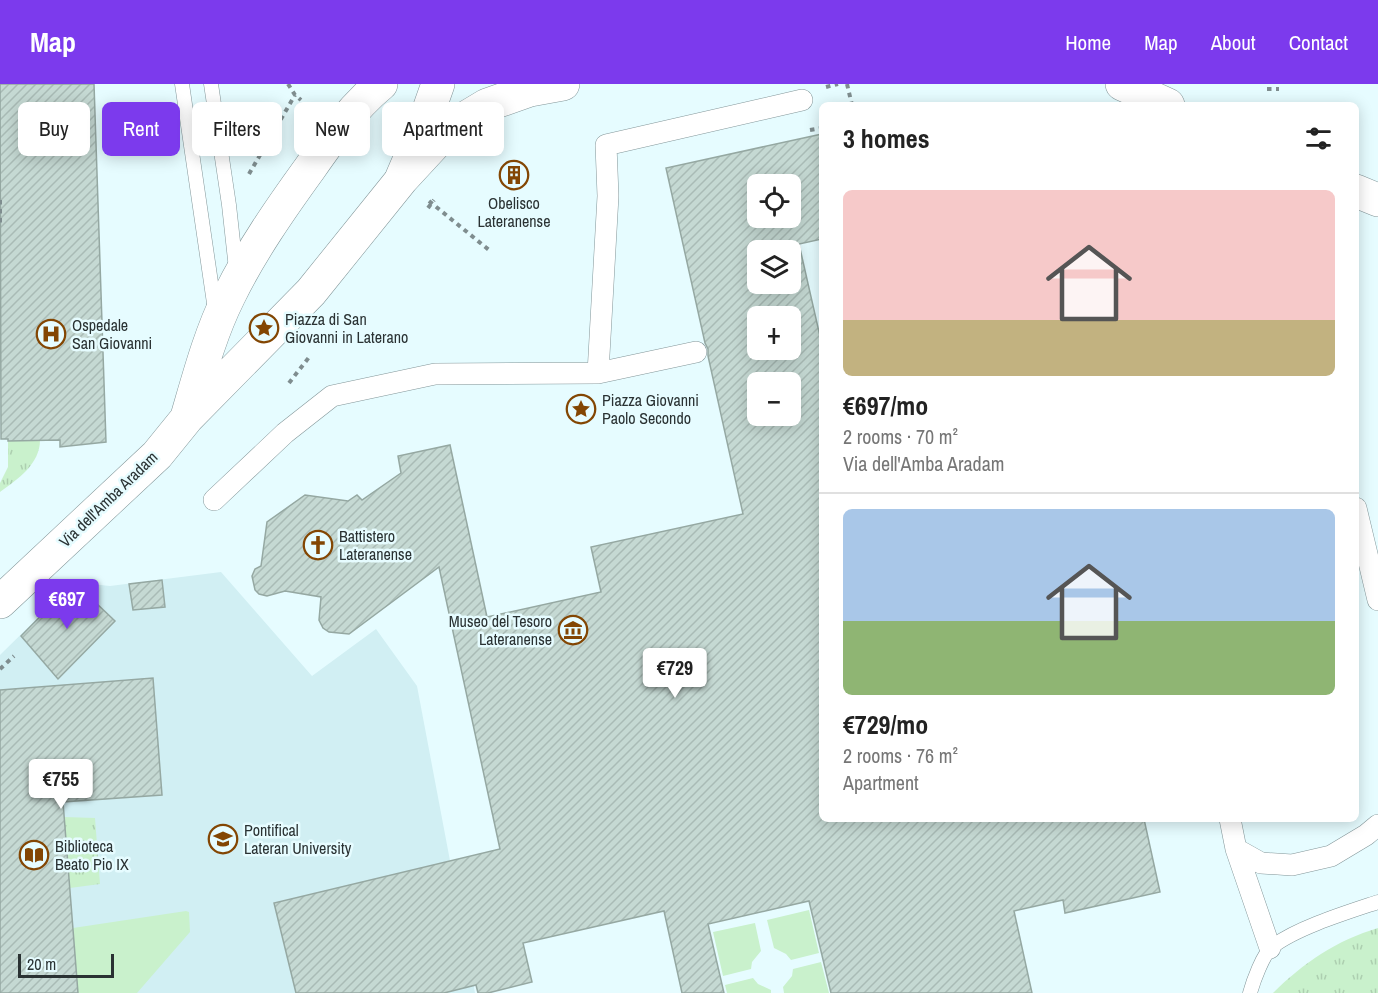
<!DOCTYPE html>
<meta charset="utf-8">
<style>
body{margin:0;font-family:"Archivo Narrow",sans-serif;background:#f6f6f6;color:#222;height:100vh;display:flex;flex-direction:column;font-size:22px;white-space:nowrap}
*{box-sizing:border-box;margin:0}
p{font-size:20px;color:#767676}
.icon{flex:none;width:33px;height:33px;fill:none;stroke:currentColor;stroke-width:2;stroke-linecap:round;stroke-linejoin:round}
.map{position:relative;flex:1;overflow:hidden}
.sheet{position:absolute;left:819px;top:18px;width:540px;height:720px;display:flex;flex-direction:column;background:#fff;border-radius:9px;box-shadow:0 3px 15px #0003}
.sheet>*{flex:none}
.guide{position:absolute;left:18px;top:18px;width:570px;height:54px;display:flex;gap:12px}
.controls{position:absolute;left:747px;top:90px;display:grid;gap:12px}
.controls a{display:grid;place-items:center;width:54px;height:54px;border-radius:9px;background:#fff;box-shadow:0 3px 15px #0003;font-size:30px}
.scale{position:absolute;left:18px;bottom:15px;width:96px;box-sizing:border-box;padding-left:6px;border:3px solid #2a3233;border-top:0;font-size:16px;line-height:21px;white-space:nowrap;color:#2a3233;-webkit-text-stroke:4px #e6fcff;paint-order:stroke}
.price{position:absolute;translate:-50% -51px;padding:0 14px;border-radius:6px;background:#fff;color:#222;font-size:20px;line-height:39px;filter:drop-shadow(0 2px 3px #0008)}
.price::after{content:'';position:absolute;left:50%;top:36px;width:18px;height:14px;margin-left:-9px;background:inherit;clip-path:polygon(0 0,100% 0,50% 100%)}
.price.selected{background:#7c3aed;color:#fff}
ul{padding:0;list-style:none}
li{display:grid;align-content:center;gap:12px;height:318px;padding:0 24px}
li+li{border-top:2px solid #e0e0e0}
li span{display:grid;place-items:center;height:186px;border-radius:9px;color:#555}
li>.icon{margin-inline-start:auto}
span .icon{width:108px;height:108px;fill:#fffc;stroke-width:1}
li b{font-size:26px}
h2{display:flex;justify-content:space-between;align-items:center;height:72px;padding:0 24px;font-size:26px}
.chip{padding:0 21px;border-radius:9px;background:#fff;box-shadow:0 3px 15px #0003;font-size:21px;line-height:54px}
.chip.selected{background:#7c3aed;color:#fff}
header{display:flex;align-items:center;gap:36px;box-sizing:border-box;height:84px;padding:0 30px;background:#7c3aed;color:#fff}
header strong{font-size:28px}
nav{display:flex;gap:33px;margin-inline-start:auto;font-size:21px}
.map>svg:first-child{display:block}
.built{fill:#d1eff3}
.grass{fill:url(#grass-tufts)}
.garden{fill:#c9f1cc}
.building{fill:url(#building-hatch);stroke:#95a8a2;stroke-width:1.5;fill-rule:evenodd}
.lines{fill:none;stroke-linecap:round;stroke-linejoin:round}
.service-casing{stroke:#839699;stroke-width:15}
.pedestrian-casing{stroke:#839699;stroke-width:22}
.secondary-casing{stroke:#839699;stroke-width:34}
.primary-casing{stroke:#839699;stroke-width:34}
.path{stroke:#7f8d8f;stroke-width:4;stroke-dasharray:4.5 4.5;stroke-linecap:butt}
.service{stroke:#fff;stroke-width:14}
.pedestrian{stroke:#fff;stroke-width:21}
.secondary{stroke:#fff;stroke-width:33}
.primary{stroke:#fff;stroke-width:33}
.labels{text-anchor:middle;stroke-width:5;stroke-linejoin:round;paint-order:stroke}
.poi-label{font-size:16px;fill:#2a3233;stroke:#e6fcff;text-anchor:start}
.street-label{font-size:16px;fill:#2a3233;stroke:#e6fcff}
</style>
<header>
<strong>Map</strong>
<nav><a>Home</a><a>Map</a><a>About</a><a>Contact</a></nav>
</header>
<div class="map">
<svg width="1378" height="909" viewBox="0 0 1378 909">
<defs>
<pattern id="grass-tufts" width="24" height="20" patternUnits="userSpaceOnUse" patternTransform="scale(1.5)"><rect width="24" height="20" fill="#c9f1cc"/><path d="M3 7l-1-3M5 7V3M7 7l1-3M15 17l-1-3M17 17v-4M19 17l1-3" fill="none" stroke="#adcfb0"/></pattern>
<pattern id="building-hatch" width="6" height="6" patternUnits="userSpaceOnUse" patternTransform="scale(1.5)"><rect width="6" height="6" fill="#c5d9d3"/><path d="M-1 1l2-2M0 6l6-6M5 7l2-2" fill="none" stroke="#a9bbb6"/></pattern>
</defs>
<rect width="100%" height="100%" fill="#e6fcff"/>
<path class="built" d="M221,488l91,104 64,-47 41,57 58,307h-475v-338l74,-73 36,4z"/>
<path class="grass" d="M40,356c0,24 -22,39 -40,52v-9l8,-16v-26z
M64,733l31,1 5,66 -30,4z
M1378,844v65h-105c30,-30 64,-53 105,-65z"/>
<path class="garden" d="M809,826l10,43 -28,7 -5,-6 -12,-6 -7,-28z
M186,827l3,1 1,20 -53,61h-59l-5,-65z
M755,839l6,28 -9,11 -1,7 -28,7 -10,-44z
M821,878l8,31h-45l-1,-6 9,-11 1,-7z
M753,894l5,6 13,6v3h-44l-2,-8z"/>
<path class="building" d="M0,0h94l12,358 -46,5v-7l-52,1v-2h-7z
M822,50v105l-23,5 23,101v474h322l16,73 -95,21 -2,-13 -49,11 18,82h-201l-22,-92 -101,23 16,69h-42l-18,-82 -141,32 9,39 -44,11h-10l-2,-8 -32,8h-148l-22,-90 226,-54 -61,-282 -90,67 -20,-2 -6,-4 -4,-8 2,-23 -36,-6 -18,5 -8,-2 -4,-4 -3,-14 3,-7 6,-3 6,-44 38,-27 43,6 9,-6 5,5 39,-27 -3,-17 52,-11 37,172 114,-25 -10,-45 152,-33 -35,-158v-7l-3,-6 -39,-175zM758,100h32v34h-32zM758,166h32v34h-32zM758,232h32v34h-32zM758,298h32v34h-32z
M162,496l3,27 -32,3 -4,-26z
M74,498l41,39 -57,58 -37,-43z
M153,594l9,117 -99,7 15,191h-78v-303z"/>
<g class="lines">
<g class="service-casing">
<path id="service" d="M182,0l33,226
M211,0l18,121 7,64
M1250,909c3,-11 13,-39 22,-46 24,-19 76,-35 106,-45"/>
</g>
<g class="pedestrian-casing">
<path id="pedestrian" d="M598,289l10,-177 -2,-51 196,-45
M214,416l71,-67 47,-37 103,-22 163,-1 98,-21
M1356,424l22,92
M1230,735l6,30 25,14 31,2 39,-9 35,-21 12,-10
M1236,765l34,99"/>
</g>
<g class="secondary-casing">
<path id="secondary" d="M402,93l18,-42 18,-51"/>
</g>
<g class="primary-casing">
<path id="primary" d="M1122,0l46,21
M1356,107l22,9
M187,333c12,-41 23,-83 42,-121 22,-45 52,-88 81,-128 21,-30 42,-60 71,-84
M0,518l157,-147 30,-37 124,-126 91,-113 37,-40 23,-19 25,-15 43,-15 33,-6"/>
</g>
<path class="path" d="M288,0l7,11 6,5
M847,0l5,21
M826,3l12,-3
M1267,5h12
M810,46l12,-2
M249,90l46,-79
M0,116v23
M429,117l60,49
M428,124l6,-8
M289,299l21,-27
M0,585l14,-13"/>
<use href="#service" class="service"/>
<use href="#pedestrian" class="pedestrian"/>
<use href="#secondary" class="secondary"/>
<use href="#primary" class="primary"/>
</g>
<defs>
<g id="building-ring" transform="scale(1.5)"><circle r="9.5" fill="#e6fcff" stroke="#834603" stroke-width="1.5"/><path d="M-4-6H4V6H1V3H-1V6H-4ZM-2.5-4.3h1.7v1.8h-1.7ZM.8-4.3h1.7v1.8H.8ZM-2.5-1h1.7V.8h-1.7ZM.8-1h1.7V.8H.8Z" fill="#834603"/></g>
<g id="sight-ring" transform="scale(1.5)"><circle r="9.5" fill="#e6fcff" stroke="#834603" stroke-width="1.5"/><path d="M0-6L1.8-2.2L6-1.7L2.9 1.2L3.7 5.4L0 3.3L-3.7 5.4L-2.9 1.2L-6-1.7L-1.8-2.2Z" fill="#834603"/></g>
<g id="hospital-ring" transform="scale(1.5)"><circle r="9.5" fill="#e6fcff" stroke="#834603" stroke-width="1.5"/><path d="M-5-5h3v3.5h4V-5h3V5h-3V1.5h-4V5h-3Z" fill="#834603"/></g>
<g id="church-ring" transform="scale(1.5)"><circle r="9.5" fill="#e6fcff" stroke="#834603" stroke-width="1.5"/><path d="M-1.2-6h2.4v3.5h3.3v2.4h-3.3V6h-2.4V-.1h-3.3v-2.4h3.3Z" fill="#834603"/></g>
<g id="museum-ring" transform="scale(1.5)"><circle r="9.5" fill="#e6fcff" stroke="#834603" stroke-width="1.5"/><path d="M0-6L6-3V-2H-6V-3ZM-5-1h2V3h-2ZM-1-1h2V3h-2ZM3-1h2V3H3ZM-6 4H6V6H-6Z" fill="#834603"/></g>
<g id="university-ring" transform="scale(1.5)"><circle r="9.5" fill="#e6fcff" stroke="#834603" stroke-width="1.5"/><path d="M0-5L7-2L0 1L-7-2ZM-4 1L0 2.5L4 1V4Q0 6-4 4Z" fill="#834603"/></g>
<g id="library-ring" transform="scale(1.5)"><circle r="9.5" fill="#e6fcff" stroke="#834603" stroke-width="1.5"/><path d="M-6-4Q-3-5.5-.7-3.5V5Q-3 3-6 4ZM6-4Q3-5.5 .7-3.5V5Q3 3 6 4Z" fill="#834603"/></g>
</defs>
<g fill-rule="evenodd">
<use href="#building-ring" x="514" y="91"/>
<use href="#sight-ring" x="264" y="244"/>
<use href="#hospital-ring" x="51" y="250"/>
<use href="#sight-ring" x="581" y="325"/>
<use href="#church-ring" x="318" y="461"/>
<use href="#museum-ring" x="573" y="546"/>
<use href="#university-ring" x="223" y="755"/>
<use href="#library-ring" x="34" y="771"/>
</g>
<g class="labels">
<g class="poi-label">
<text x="514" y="125" text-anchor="middle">Obelisco<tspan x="514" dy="18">Lateranense</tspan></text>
<text x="285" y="241">Piazza di San<tspan x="285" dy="18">Giovanni in Laterano</tspan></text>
<text x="72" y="247">Ospedale<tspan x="72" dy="18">San Giovanni</tspan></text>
<text x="602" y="322">Piazza Giovanni<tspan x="602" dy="18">Paolo Secondo</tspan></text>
<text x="339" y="458">Battistero<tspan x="339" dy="18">Lateranense</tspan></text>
<text x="552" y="543" text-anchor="end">Museo del Tesoro<tspan x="552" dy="18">Lateranense</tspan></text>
<text x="244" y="752">Pontifical<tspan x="244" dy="18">Lateran University</tspan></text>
<text x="55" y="768">Biblioteca<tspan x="55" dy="18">Beato Pio IX</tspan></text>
</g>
<g class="street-label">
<text transform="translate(108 415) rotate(-44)" y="6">Via dell'Amba Aradam</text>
</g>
</g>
</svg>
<div class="controls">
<a><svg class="icon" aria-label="locate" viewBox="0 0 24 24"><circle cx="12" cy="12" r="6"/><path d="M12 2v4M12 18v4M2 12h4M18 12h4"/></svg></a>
<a><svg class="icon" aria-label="layers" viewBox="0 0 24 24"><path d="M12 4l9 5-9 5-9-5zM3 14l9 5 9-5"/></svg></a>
<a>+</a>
<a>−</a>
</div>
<div class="scale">20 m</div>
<b class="price selected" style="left:67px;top:546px">€697</b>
<b class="price" style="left:675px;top:615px">€729</b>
<b class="price" style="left:61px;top:726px">€755</b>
<div class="guide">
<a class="chip">Buy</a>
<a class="chip selected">Rent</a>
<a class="chip">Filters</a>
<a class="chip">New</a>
<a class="chip">Apartment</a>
</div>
<section class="sheet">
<h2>3 homes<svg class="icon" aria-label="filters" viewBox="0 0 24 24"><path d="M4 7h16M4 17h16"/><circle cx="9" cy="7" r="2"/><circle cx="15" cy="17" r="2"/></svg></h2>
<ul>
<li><span style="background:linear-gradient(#f6c9c9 70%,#c2b280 0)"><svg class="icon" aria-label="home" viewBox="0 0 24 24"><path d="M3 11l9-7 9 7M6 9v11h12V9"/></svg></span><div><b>€697/mo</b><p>2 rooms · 70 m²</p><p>Via dell'Amba Aradam</p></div></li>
<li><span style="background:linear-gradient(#a9c7e8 60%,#8fb573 0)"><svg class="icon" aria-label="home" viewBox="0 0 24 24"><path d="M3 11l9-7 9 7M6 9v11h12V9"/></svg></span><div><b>€729/mo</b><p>2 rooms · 76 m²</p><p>Apartment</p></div></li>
</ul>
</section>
</div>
